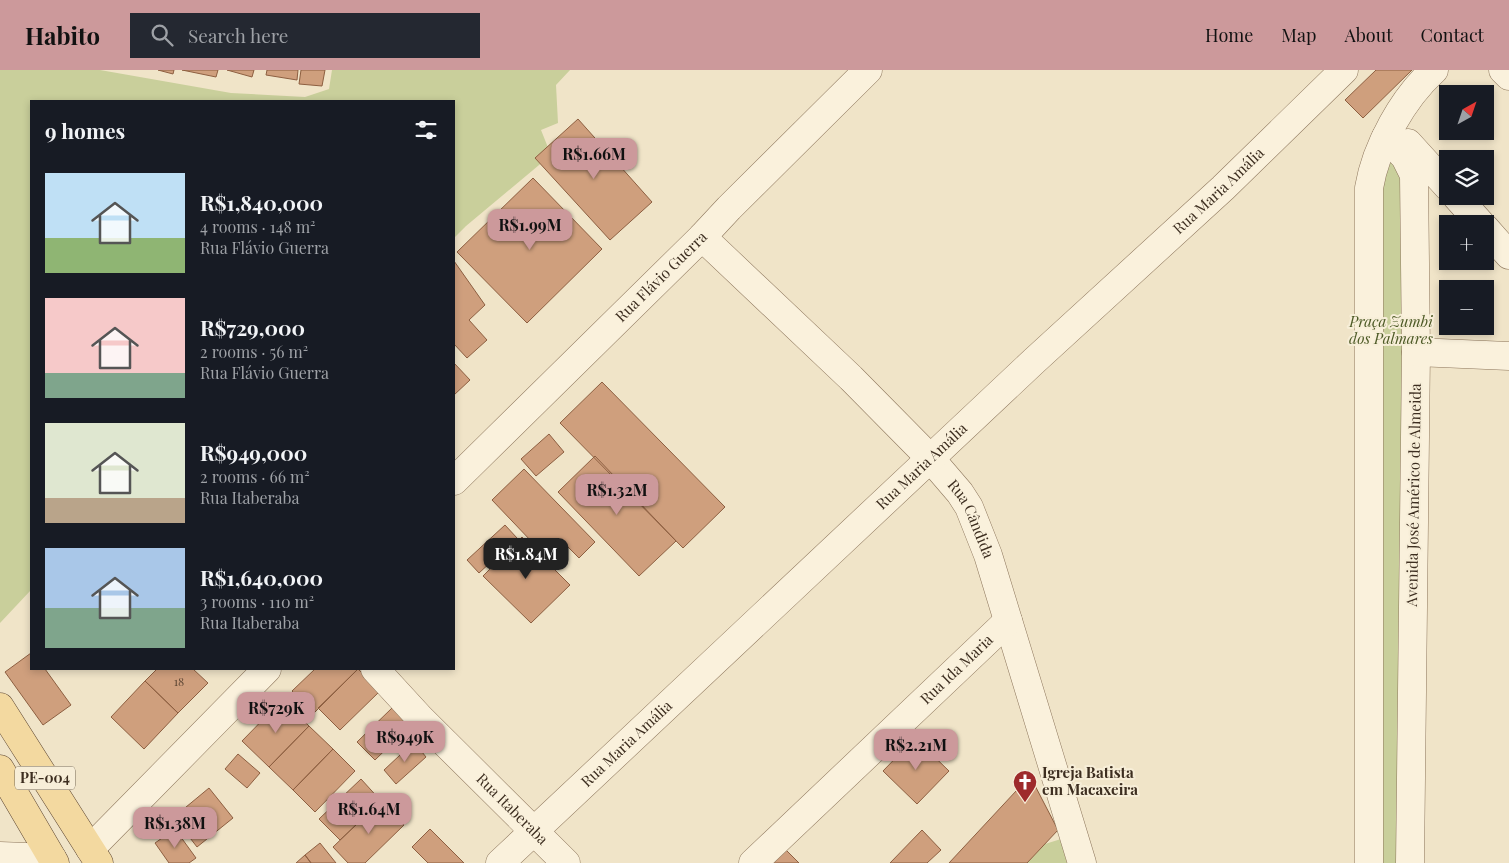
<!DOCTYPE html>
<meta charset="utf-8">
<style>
body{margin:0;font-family:"Playfair Display",serif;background:#242831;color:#f1f3f6;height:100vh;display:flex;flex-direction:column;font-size:19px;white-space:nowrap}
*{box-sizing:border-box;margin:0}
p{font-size:16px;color:#9ea1a6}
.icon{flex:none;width:28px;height:28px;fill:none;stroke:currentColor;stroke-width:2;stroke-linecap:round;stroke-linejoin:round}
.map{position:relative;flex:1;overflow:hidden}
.side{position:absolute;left:30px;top:30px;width:425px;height:570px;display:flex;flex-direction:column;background:#171b24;border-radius:0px;box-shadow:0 2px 8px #0003}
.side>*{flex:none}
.needle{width:32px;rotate:40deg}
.buttons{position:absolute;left:1439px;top:15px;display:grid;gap:10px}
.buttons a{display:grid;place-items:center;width:55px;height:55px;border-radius:0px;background:#171b24;box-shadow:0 2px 8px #0003;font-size:25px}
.price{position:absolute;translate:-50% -42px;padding:0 11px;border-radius:10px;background:#cc999b;color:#111;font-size:16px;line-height:32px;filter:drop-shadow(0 1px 2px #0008)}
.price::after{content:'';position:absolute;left:50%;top:30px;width:15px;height:11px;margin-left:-8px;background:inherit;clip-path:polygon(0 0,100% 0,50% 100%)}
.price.current{background:#222;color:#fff}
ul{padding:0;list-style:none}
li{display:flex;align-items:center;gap:15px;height:125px;padding:0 15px}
li span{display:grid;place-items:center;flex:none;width:140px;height:100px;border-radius:0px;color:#555}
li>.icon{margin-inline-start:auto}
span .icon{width:60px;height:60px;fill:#fffc;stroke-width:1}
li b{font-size:21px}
h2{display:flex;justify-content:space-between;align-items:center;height:60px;padding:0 15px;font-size:21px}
header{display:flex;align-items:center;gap:30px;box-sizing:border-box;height:70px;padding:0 25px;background:#cc999b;color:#111}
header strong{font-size:24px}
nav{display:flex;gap:28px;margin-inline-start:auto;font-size:18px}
.search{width:350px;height:45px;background:#242831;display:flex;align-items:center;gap:12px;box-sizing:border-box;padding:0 18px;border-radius:0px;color:#9ea1a6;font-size:19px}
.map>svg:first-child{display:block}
.green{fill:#c9cf9b}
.building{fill:#cf9f7d;stroke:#8d5f41}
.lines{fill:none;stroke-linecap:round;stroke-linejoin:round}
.minor-casing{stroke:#8d765c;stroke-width:29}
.major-casing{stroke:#5b4430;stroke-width:29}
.minor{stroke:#faf1dc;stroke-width:28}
.major{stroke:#f3d9a0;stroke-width:28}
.labels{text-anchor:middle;stroke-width:4;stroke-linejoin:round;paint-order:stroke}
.number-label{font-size:12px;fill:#624a37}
.shield{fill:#f7eed8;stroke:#756857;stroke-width:1}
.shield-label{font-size:14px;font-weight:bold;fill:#3d2e20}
.street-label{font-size:15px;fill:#3d2e20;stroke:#f7eed8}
.park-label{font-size:15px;font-style:italic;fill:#4d5a26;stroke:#f7eed8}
.poi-label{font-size:15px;font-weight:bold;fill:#3d2e20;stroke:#f7eed8;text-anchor:start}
</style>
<header>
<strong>Habito</strong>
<div class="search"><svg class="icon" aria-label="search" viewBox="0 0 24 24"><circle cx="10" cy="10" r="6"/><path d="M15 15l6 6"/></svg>Search here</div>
<nav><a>Home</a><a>Map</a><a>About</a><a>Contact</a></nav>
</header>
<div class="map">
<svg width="1509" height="793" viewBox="0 0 1509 793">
<rect width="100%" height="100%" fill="#f0e4c8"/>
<path class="green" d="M0,0h100l131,23 74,4 24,-8 3,-19h238l-14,15 2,38 -17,7 10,25 -85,71 -12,12v-137h-423v489l-31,33z
M1384,89l19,1v703h-30l5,-692z
M1061,769l6,24h-40l18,-19z"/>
<path class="building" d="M158,0h16l-1,4z
M182,0h36l-2,7z
M227,0h27l-2,7z
M267,0h31l-1,10 -31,-5z
M301,0h24l-3,16 -23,-2z
M1376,0h36l-49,48 -18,-18z
M578,49l74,83 -42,38 -75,-82z
M533,108l69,71 -75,74 -70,-71z
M454,191l31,44 -16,15 18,20 -20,18 -13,-14z
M454,293l16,17 -16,15z
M602,312l123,125 -42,41 -123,-125z
M549,364l15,18 -28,24 -15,-17z
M595,386l81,85 -37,35 -81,-84z
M524,399l71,73 -16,16 -11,-11 -16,16 -60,-63z
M505,455l12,13 -38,35 -12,-13z
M522,467l48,48 -39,38 -48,-47z
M31,583v16h14l26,36 -28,20 -38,-53z
M157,599h36l15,14 -30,30 -33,-32z
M315,599h43l-44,44 -22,-22z
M358,599l22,22 -40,39 -22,-22z
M145,611l33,32 -34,36 -33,-32z
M282,630l27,26 -40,41 -27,-26z
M392,638l18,18 -35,34 -18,-18z
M309,656l24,23 -40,41 -24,-23z
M915,668l34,33 -32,33 -34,-33z
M414,672l12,15 -30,27 -12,-14z
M333,679l22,22 -40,41 -22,-22z
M238,684l22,19 -13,15 -22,-19z
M1030,706l28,54 -31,33h-78z
M361,709l20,22 -41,39 -21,-21z
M209,718l24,30 -36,29 -23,-30z
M381,731l23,24 -39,38h-17l-15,-16z
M175,759l21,29 -7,5h-20l-14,-20z
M430,759l34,34h-36l-16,-16z
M922,760l19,20 -14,13h-37z
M320,773l16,20h-25l-6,-8z
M784,778l15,15h-30z
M305,785l6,8h-15z"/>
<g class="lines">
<g class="minor-casing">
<g id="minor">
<path d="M1503,0l6,6"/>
<path d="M1386,67l19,20 9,18 2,177 -6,511"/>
<path d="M1408,73l40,44"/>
<path d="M1456,126l25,28"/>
<path d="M1485,158l24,27"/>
<path id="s1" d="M702,167l149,141 79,80 30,35 9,14 19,48 94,308"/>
<path d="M1416,282l93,4"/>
<path id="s2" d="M454,411l248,-244 27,-29 139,-138"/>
<path id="s3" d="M375,599l45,49 146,145"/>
<path d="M90,779l177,-180"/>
<path d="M0,786l52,2"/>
<path id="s4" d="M500,793l534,-502 189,-173 121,-118"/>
<path id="s5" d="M753,793l255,-242"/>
<path d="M1369,793v-675c7,-42 34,-90 65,-118"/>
</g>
</g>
<g class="major-casing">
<path id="major" d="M0,637l99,156
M0,699l55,94"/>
</g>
<use href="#minor" class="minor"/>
<use href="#major" class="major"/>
</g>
<defs>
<g id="church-pin" transform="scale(1.25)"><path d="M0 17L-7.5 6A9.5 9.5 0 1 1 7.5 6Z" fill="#9e2a2b" stroke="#f7eed8"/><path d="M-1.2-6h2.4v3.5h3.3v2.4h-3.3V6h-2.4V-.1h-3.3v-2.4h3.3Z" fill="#fff"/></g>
</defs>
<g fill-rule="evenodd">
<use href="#church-pin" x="1025" y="712"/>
</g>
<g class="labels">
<g class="number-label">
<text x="179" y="616">18</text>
</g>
<rect class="shield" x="15" y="696.5" width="60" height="23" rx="4"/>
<g class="shield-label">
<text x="45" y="713">PE-004</text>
</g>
<g class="street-label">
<text dy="5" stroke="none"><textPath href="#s4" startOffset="984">Rua Maria Amália</textPath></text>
<text dy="5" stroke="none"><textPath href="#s2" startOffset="291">Rua Flávio Guerra</textPath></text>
<text dy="5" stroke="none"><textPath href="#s4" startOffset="579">Rua Maria Amália</textPath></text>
<text transform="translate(1414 425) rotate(-89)" y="5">Avenida José Américo de Almeida</text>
<text dy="5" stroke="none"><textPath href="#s1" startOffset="392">Rua Cândida</textPath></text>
<text dy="5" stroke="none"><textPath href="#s5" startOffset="281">Rua Ida Maria</textPath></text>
<text dy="5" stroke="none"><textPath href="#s4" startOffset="174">Rua Maria Amália</textPath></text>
<text dy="5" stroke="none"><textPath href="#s3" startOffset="196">Rua Itaberaba</textPath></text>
</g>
<g class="park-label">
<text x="1391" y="257">Praça Zumbi<tspan x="1391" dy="17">dos Palmares</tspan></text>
</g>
<g class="poi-label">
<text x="1042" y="708">Igreja Batista<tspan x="1042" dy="17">em Macaxeira</tspan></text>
</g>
</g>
</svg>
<div class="buttons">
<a><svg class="needle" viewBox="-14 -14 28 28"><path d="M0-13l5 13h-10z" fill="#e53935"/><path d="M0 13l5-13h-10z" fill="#9ea1a6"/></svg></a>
<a><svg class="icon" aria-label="layers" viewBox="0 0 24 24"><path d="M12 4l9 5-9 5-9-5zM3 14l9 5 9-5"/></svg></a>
<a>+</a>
<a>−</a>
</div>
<b class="price" style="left:594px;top:110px">R$1.66M</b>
<b class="price" style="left:530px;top:181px">R$1.99M</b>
<b class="price" style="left:617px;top:446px">R$1.32M</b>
<b class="price current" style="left:526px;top:510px">R$1.84M</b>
<b class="price" style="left:276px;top:664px">R$729K</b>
<b class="price" style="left:405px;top:693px">R$949K</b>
<b class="price" style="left:916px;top:701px">R$2.21M</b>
<b class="price" style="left:369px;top:765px">R$1.64M</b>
<b class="price" style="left:175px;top:779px">R$1.38M</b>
<section class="side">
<h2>9 homes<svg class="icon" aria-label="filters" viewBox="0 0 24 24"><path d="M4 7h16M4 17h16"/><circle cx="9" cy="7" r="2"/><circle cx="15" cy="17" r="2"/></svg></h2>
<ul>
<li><span style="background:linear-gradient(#bfe0f5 65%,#8fb573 0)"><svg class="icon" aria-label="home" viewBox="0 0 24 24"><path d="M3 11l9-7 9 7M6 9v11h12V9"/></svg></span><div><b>R$1,840,000</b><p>4 rooms · 148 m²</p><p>Rua Flávio Guerra</p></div></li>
<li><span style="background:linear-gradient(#f6c9c9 75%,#7fa58c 0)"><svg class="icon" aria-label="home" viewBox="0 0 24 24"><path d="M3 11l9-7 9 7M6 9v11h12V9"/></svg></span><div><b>R$729,000</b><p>2 rooms · 56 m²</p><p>Rua Flávio Guerra</p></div></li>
<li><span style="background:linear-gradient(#dfe7d0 75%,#b9a48a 0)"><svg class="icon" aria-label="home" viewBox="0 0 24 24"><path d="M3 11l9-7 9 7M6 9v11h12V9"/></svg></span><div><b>R$949,000</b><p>2 rooms · 66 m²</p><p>Rua Itaberaba</p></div></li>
<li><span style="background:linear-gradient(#a9c7e8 60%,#7fa58c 0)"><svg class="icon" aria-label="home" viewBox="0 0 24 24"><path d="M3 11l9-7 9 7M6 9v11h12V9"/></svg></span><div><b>R$1,640,000</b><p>3 rooms · 110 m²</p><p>Rua Itaberaba</p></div></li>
</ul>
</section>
</div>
